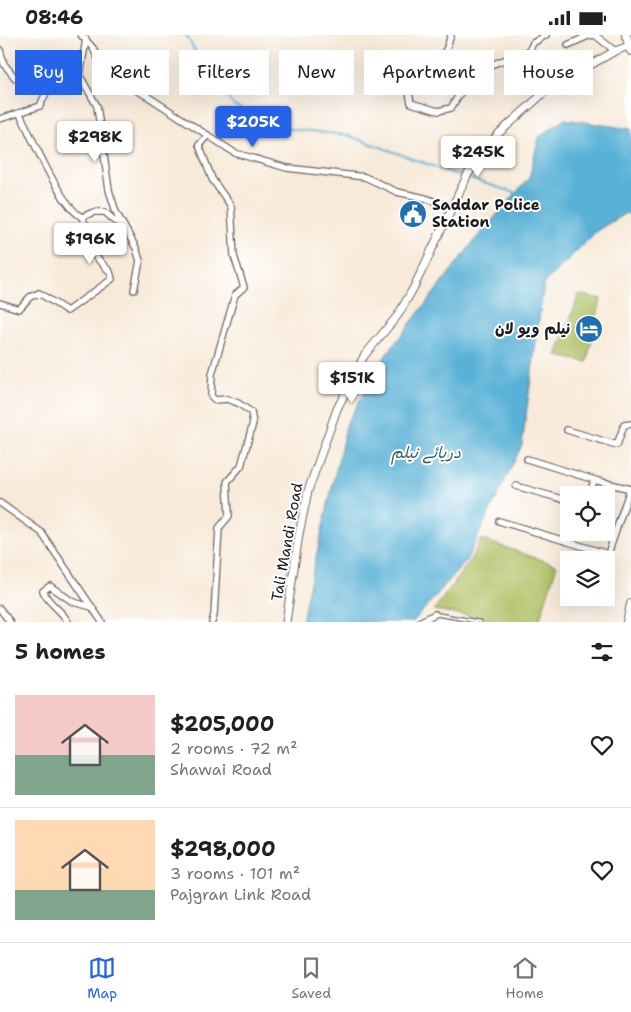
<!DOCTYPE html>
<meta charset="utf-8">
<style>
body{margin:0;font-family:"Shantell Sans","Playpen Sans Arabic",sans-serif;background:#f6f6f6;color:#202124;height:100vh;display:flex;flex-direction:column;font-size:19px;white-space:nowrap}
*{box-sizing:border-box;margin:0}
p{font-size:16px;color:#757577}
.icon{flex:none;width:28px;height:28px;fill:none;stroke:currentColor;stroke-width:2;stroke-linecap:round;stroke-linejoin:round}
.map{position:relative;height:587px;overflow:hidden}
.side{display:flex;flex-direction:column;background:#fff;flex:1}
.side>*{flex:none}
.guide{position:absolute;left:15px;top:15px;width:601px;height:45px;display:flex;gap:10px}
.tools{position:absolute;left:560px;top:451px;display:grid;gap:10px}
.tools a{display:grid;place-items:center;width:55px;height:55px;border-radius:0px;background:#fff;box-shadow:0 5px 20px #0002;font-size:25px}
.price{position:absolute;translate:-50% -42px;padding:0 11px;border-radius:5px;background:#fff;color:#222;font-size:16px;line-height:32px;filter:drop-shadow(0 1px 2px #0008)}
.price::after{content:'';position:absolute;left:50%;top:30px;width:15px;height:11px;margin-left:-8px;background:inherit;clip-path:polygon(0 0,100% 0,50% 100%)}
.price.selected{background:#2563eb;color:#fff}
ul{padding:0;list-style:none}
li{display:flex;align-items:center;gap:15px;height:125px;padding:0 15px}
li+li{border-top:1px solid #e0e0e0}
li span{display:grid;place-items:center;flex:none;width:140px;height:100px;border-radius:0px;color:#555}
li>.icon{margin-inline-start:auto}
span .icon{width:60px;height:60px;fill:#fffc;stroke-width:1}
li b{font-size:21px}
h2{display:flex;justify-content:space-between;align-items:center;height:60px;padding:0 15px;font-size:21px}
.chip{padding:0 18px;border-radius:0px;background:#fff;box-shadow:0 5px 20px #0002;font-size:18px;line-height:45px}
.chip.selected{background:#2563eb;color:#fff}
.status{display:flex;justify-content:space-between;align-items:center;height:35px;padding:0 25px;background:#fff;direction:ltr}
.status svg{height:14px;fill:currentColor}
.menu{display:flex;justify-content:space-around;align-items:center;height:70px;border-top:1px solid #e0e0e0;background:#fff;font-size:14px;color:#757577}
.menu a{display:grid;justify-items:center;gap:2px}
.menu .selected{color:#2563eb}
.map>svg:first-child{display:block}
.green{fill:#aebf62;stroke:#656e3f}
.water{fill:#59b1d6;stroke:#3a6679}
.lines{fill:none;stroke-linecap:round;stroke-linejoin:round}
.stream{stroke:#59b1d6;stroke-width:2}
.service-casing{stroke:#69645e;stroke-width:5}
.minor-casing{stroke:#69645e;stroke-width:8}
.tertiary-casing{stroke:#69645e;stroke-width:9}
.secondary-casing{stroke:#69645e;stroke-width:10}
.service{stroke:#fff;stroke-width:2.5}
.minor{stroke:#fff;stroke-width:5.5}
.tertiary{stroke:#fff;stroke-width:7}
.secondary{stroke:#fff;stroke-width:8}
.labels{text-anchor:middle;stroke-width:4;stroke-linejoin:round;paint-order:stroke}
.poi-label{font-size:15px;font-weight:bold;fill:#1c1c1c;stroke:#fff;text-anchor:start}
.street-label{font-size:15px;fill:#1c1c1c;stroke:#fff}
.water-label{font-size:16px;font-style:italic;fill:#375f70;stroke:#fff}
</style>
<div class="status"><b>08:46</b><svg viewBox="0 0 49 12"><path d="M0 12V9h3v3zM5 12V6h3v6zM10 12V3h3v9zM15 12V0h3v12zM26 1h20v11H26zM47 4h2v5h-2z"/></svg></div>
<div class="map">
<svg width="631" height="587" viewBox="0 0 631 587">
<rect width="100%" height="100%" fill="#fff"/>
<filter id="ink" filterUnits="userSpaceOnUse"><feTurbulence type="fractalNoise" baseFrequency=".02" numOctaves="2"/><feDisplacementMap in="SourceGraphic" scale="10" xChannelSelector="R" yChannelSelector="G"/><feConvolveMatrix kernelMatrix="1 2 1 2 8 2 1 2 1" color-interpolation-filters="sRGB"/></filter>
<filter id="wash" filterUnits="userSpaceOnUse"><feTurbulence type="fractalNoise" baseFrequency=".0096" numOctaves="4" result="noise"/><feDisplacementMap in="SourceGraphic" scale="20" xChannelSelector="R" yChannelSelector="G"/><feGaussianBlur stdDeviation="1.12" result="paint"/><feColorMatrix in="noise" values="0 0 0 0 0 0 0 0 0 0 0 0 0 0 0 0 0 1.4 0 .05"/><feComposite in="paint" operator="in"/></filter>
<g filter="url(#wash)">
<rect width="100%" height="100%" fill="#f8ead9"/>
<path class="green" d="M579,259l22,5 -14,63 -30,-6z
M481,504l76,26 -18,57h-34l-71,-12 35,-48z"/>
<path class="water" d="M565,84l66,10v86l-5,-2 -28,17 -54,53 -22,162 -56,116 -53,61h-111l4,-22 41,-178 39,-67 88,-114 55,-63 10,-41z"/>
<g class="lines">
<path class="stream" d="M186,0l13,23 34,47 48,23 66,7 116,42
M468,143l50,16"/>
</g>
</g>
<g filter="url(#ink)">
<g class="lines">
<g class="service-casing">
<path id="service" d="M435,579l45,8"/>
</g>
<g class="minor-casing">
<path id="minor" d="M81,0l12,13 13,27 41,21 88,57 52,15 78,9 32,15 28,6 26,9
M451,0l-5,15 -11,16 -13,1 -12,9 -1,16 2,11 27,8 13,-3 18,-30 13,-10 47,-17 4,-8 13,-8
M86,4l-6,37 17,30 12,84 7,22 20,36 4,13 -6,29
M568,10l20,-9 7,-1 20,16
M0,15l4,14 12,15
M20,79c12,23 41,93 62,103
M0,84l40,-13 14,-31 12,-8 14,9
M208,100l-9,10 13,34 19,27 3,50 10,31 -9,8 -23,79 -1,22 4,4 12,-1 11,4 13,9 2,11 -12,43 -14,16 2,34 -10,12 -5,87 -2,7
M0,268l19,6 11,-12 9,-4 28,18 45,-32 -2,-7 -14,-15 -5,-11 -2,-13 -7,-16 12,-5h11l20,18
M567,395l50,15 7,-20 7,-1
M527,424l71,22 33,8
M516,451l53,15
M590,460l4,-15
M0,468l41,29 61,90
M499,486l109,33
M606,525l24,-71
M0,574l10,13
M68,587c-7,-13 -19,-17 -25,-31l7,-5 23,16 19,5
M419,587l16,-8"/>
</g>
<g class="tertiary-casing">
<path id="tertiary" d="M286,587l13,-88 9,-43 29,-82 27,-53 34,-41 16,-28 54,-113 29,-39 50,-45 68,-39 14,-5"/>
</g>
<g class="secondary-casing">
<path id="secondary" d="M626,0l5,16
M627,587l4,-18"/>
</g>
<use href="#service" class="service"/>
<use href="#minor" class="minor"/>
<use href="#tertiary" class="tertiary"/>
<use href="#secondary" class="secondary"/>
</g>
</g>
<defs>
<g id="civic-disc" transform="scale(1.4375)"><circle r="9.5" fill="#1f6fb2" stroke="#fff"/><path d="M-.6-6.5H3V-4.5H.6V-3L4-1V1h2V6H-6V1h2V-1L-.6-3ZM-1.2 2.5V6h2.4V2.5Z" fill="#fff"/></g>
<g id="hotel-disc" transform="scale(1.4375)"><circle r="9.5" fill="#1f6fb2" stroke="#fff"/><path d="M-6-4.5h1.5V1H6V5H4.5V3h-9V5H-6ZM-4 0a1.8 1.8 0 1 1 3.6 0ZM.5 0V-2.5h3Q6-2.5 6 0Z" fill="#fff"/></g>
</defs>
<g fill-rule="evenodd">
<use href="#civic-disc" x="413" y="179"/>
<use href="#hotel-disc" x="589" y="294"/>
</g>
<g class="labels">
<g class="poi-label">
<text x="432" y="175">Saddar Police<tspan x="432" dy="17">Station</tspan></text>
<text x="570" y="299" text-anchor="end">نیلم ویو لان</text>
</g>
<g class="street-label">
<text transform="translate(287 507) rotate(-80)" y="5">Tali Mandi Road</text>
</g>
<g class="water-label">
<text x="426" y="423">دریائے نیلم</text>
</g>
</g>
</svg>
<div class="tools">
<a><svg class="icon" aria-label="locate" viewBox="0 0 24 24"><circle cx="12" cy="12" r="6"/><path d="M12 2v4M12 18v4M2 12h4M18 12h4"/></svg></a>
<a><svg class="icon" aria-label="layers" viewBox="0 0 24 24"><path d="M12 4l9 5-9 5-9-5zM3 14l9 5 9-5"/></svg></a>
</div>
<b class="price selected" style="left:253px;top:113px">$205K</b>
<b class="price" style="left:95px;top:128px">$298K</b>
<b class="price" style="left:478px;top:143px">$245K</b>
<b class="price" style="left:90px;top:230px">$196K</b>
<b class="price" style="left:352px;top:369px">$151K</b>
<div class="guide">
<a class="chip selected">Buy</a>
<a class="chip">Rent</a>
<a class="chip">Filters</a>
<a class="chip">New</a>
<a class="chip">Apartment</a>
<a class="chip">House</a>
</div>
</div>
<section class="side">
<h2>5 homes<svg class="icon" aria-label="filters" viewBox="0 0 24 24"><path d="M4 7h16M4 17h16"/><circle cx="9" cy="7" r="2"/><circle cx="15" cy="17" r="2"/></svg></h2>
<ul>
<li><span style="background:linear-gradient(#f6c9c9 60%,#7fa58c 0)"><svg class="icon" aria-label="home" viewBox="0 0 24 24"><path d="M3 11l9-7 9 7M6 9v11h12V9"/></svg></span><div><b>$205,000</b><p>2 rooms · 72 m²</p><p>Shawai Road</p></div><svg class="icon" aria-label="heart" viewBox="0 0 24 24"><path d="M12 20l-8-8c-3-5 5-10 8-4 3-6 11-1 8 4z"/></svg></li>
<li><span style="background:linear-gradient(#ffd9b3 70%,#7fa58c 0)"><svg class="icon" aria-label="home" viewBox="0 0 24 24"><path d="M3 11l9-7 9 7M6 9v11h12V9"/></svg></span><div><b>$298,000</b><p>3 rooms · 101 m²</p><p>Pajgran Link Road</p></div><svg class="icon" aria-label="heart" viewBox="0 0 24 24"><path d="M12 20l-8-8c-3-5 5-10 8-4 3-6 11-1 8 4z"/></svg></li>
</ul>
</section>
<nav class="menu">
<a class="selected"><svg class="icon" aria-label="map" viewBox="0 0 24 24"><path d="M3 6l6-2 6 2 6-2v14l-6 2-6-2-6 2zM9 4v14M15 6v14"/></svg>Map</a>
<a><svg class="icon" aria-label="saved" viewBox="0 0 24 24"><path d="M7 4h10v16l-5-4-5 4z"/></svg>Saved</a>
<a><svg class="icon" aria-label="home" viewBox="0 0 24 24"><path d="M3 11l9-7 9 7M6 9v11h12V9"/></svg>Home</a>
</nav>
